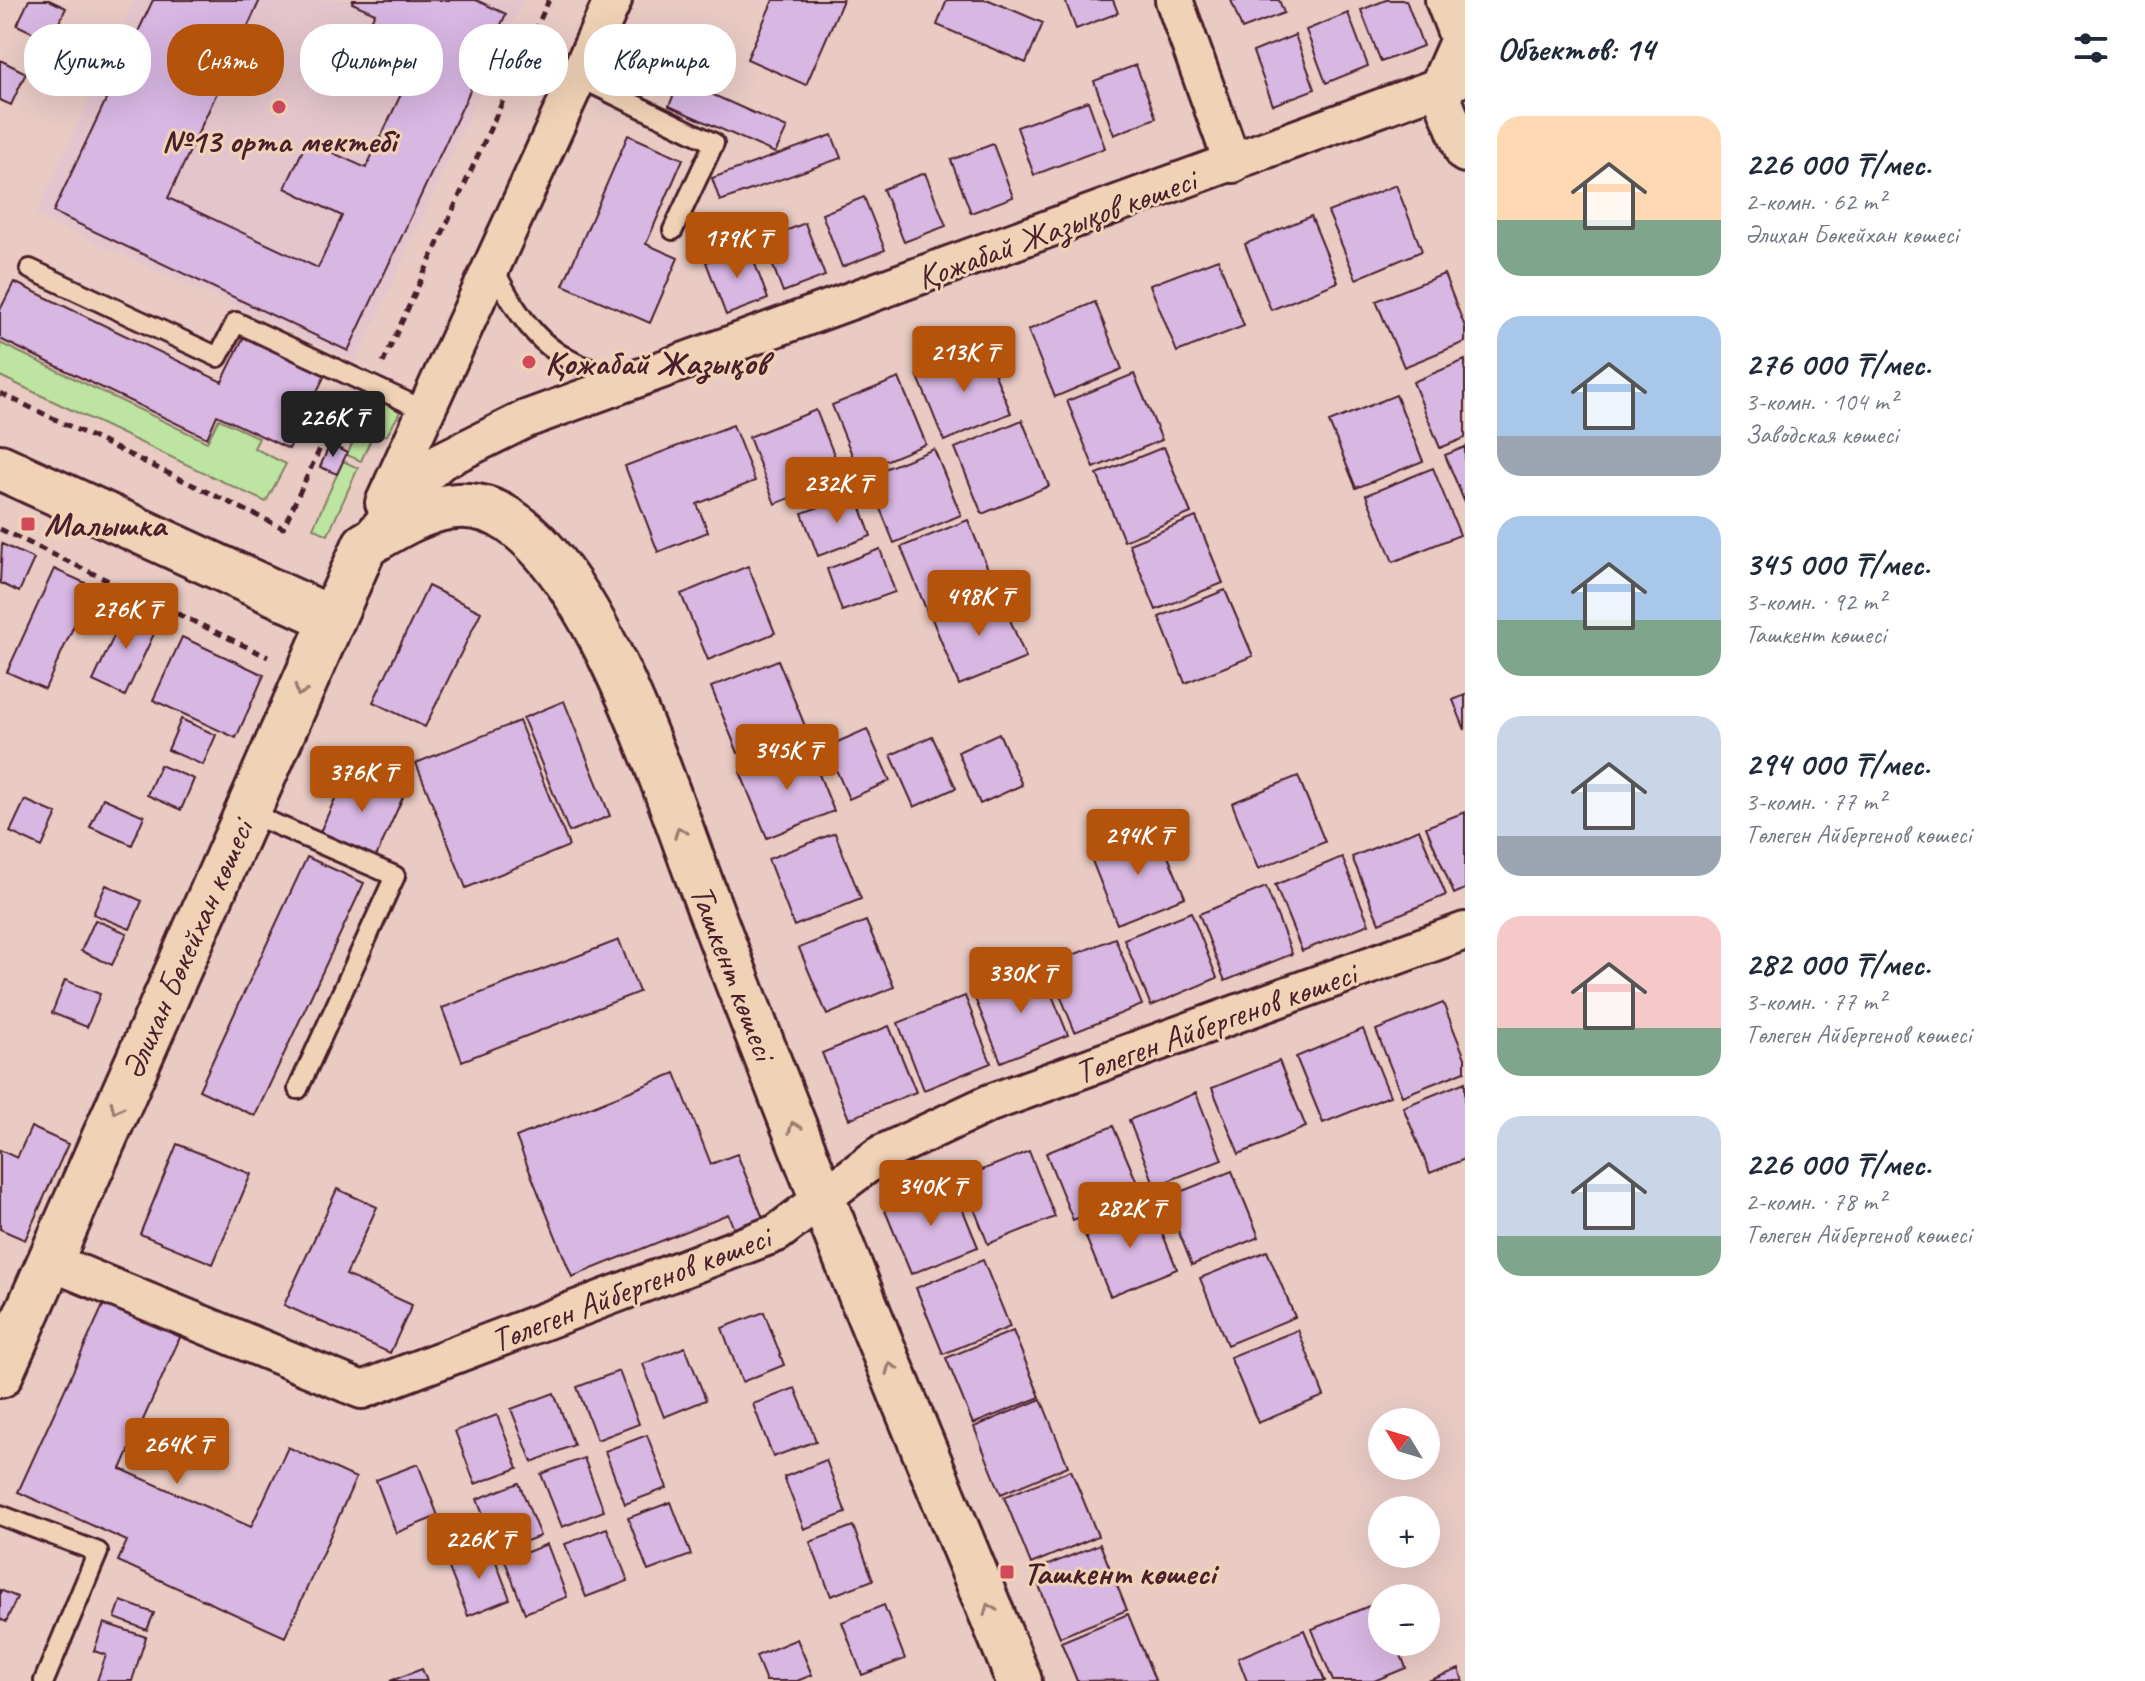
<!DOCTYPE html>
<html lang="ru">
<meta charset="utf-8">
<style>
body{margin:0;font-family:Caveat,sans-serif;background:#f2f2f3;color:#1f2937;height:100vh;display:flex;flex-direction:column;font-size:30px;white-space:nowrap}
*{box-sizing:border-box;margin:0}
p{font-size:26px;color:#747a83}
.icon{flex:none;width:44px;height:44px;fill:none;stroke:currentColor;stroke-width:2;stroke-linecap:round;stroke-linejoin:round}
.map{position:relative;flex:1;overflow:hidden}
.details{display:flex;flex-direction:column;background:#fff;width:680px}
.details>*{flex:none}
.guide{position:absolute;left:24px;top:24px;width:760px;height:72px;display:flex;gap:16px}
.needle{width:52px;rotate:308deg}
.controls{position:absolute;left:1368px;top:1408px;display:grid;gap:16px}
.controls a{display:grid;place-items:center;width:72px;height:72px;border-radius:50%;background:#fff;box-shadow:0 8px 32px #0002;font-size:40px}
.price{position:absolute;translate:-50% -68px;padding:0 18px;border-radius:8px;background:#b45309;color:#fff;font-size:26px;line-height:52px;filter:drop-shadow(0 2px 4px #0008)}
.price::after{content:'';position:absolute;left:50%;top:48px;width:24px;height:18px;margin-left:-12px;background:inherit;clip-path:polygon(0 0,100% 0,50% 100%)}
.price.active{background:#222;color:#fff}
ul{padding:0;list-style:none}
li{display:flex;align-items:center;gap:24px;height:200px;padding:0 32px}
li span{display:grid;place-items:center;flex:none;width:224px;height:160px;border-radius:24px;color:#555}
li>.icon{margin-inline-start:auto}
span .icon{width:96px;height:96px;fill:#fffc;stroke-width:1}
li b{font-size:34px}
h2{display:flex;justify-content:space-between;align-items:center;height:96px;padding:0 32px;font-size:34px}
.tag{padding:0 28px;border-radius:32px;background:#fff;box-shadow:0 8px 32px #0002;font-size:28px;line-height:72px}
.tag.active{background:#b45309;color:#fff}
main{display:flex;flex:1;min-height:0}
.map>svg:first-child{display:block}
.built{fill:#e4c5cd}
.green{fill:#bde4a0;stroke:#848266;stroke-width:2}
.building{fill:#d8b7e3;stroke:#4a1f2b;stroke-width:2}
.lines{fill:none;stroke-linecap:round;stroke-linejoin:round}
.service-casing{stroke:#4a1f2b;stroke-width:24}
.minor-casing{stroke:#4a1f2b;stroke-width:42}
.tertiary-casing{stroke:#4a1f2b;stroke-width:50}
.secondary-casing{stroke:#4a1f2b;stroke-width:50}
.path{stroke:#4a1f2b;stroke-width:5;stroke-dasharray:8 6;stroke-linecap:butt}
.service{stroke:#f0d3b6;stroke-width:18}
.minor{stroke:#f0d3b6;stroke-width:36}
.tertiary{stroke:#f0d3b6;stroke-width:44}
.secondary{stroke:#f0d3b6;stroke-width:44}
.oneway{stroke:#9d7970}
.poi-dot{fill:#d1495b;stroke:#f0d3b6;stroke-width:3}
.labels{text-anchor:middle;stroke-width:6;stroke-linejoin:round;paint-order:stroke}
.poi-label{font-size:34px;font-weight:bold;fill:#4a1f2b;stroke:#f0d3b6;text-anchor:start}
.street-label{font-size:34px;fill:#4a1f2b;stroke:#f0d3b6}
</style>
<main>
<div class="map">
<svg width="1465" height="1681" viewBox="0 0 1465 1681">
<rect width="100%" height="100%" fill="#e9cbc4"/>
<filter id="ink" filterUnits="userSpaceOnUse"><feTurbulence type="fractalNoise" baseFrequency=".0125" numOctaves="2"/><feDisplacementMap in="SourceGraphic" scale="16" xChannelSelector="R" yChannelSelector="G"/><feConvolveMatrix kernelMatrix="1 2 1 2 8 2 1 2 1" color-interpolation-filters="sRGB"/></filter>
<g filter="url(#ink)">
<path class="built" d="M135,0h388l-167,362 -320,-147z"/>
<path class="green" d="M0,343l207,99 12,-23 40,19 -5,10 32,16 -20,38 -266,-126z
M374,396l26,16 -13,23 -15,2 -11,24 -14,-6z
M343,461l15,7 -30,67 -15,-7z"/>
<path class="building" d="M29,0h20l17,8 -16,33 -33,-16z
M153,0h107l-92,198 150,70 24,-52 -57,-28 22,-47 59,27 47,-99 -53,-24 15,-32 -23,-10 1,-3h123l30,14 -158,337 -295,-139z
M773,0h70l-37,85 -59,-26z
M947,0h42l54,23 -17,40 -89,-38z
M1065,0h48l5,13 -42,16z
M1231,0h48l5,13 -42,16z
M1386,0h20l17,46 -42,16 -20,-52z
M1348,13l20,53 -42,17 -20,-53z
M1295,35l20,54 -42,16 -20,-53z
M0,60l26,13 -15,32 -11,-5z
M1136,65l20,53 -42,17 -20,-54z
M680,80l107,48 -12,25 -106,-47z
M1088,101l17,47 -71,27 -17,-48z
M628,135l55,24 -37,85 32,14 -28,65 -87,-38z
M832,135l9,23 -121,43 -8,-23z
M993,144l20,53 -42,16 -20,-53z
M925,173l21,53 -42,16 -21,-53z
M1396,185l26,66 -66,28 -28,-67z
M864,197l21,53 -43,17 -20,-53z
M1311,216l27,66 -67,28 -26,-66z
M805,223l20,53 -42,16 -20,-52z
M748,245l20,54 -42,16 -20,-53z
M1218,259l26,67 -67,26 -27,-67z
M1444,274l21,53v15l-61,25 -28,-66z
M14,282l208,100 22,-46 81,39 -36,74 -72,-34 -10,23 -207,-99v-29z
M1095,302l27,67 -67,28 -27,-67z
M983,346l28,67 -67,28 -27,-67z
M1465,360v78l-25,10 -27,-66z
M1134,374l28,66 -68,28 -27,-67z
M899,378l27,66 -67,28 -27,-67z
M1396,395l27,66 -67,27 -27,-66z
M816,410l27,67 -68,27 -26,-67z
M1022,420l27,66 -67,28 -27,-66z
M733,425l22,56 -58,23 11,28 -50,20 -33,-86z
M330,444l17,9 -10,21 -17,-7z
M1164,447l27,66 -67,28 -27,-67z
M1465,447v56l-20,-48z
M934,449l27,66 -67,28 -27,-67z
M1433,468l27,67 -67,27 -27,-67z
M856,494l15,42 -53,20 -16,-43z
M1196,517l27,66 -67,27 -27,-66z
M968,520l27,66 -67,28 -27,-67z
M2,544l32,15 -15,33 -19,-9z
M880,549l15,43 -53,19 -15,-42z
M748,566l27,67 -67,27 -27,-66z
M54,569l38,17 -47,103 -38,-17z
M428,586l53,26 -56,115 -52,-25z
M1225,590l28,66 -68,27 -26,-66z
M998,591l28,67 -67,27 -27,-66z
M128,606l32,15 -35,75 -32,-15z
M182,637l82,38 -28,63 -83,-38z
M778,660l27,66 -67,27 -27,-66z
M1465,695v35l-12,-30z
M564,701l46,115 -41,16 -46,-114z
M181,719l35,16 -13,30 -35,-15z
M519,721l50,125 -103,42 -50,-125z
M867,729l23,52 -41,18 -23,-52z
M999,733l23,52 -42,19 -22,-52z
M932,736l24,52 -42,19 -23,-52z
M807,745l27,66 -67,27 -27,-66z
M160,765l34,14 -13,31 -34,-15z
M347,772l56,25 -27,60 -56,-25z
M1298,776l27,66 -67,27 -26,-66z
M103,798l41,18 -12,29 -42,-18z
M25,800l32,14 -15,33 -32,-15z
M1465,812v77l-11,5 -28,-67z
M1419,829l27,66 -67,28 -27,-66z
M1157,830l28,67 -68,27 -26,-66z
M835,833l26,66 -67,27 -26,-67z
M307,857l57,26 -109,233 -56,-26z
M1342,857l27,67 -67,27 -27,-66z
M106,885l36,16 -12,28 -37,-15z
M1266,887l26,67 -67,27 -26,-67z
M1191,912l26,66 -66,28 -27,-67z
M95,920l32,13 -15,32 -31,-14z
M866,921l28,66 -67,28 -28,-67z
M1115,938l27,67 -67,27 -27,-67z
M619,940l20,52 -177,69 -20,-53z
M1041,968l27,67 -67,27 -27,-66z
M65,980l35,14 -13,33 -35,-14z
M965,996l26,67 -67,27 -26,-67z
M1443,1003l22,55v13l-63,25 -26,-66z
M889,1026l27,66 -67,27 -27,-66z
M1363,1029l27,67 -67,27 -27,-66z
M1279,1061l27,66 -67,27 -27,-66z
M675,1073l36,91 26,-10 26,64 -29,11 -6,-15 -156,63 -56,-140z
M1465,1082v77l-35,14 -27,-66z
M1196,1093l26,67 -67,26 -26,-66z
M1113,1126l28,66 -68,28 -27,-67z
M31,1127l37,17 -43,96 -25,-11v-79l17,8z
M177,1144l74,30 -38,90 -73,-30z
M1029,1151l26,66 -67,27 -26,-66z
M1232,1171l27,66 -67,28 -27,-67z
M951,1181l27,66 -67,27 -27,-66z
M337,1189l40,18 -31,68 66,30 -22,48 -106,-48z
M1150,1203l27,66 -67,27 -27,-66z
M1267,1251l28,66 -68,28 -27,-67z
M983,1260l27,67 -67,27 -27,-66z
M106,1299l76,34 -61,136 130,58 37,-80 68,31 -71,159 -167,-76 9,-20 -109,-49z
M764,1312l20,53 -42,17 -20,-54z
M1298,1330l26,66 -66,27 -28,-66z
M1013,1331l27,66 -67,27 -27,-66z
M685,1347l21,53 -42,17 -21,-53z
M619,1371l20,53 -42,16 -20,-53z
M795,1388l21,53 -43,16 -20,-53z
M554,1393l20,52 -42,17 -21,-53z
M1041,1399l27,67 -67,28 -27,-67z
M497,1415l21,53 -43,16 -20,-53z
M647,1435l20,53 -42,16 -20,-53z
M584,1458l20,53 -42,16 -21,-53z
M826,1460l20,53 -42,16 -20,-52z
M418,1464l20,52 -42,17 -20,-53z
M1071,1470l27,66 -67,28 -27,-67z
M519,1483l21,53 -43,16 -20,-53z
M671,1502l20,53 -43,16 -20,-53z
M853,1526l20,54 -42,16 -21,-54z
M607,1528l21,53 -42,16 -21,-53z
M547,1544l20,53 -42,16 -20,-52z
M1100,1544l27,66 -67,27 -27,-66z
M490,1546l20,53 -42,17 -21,-53z
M0,1590l17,7 -11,25 -6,-3z
M121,1601l33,12 -7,17 -32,-12z
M1379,1602l3,40h14l10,26 -32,13h-41l-21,-52z
M884,1605l21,54 -43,16 -20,-53z
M1128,1614l27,66 -78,1 -16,-39z
M104,1623l42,14 -14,44h-35l9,-26 -12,-4z
M1304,1630l21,51h-78l-9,-23z
M797,1639l15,36 -15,6h-31l-10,-25z
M422,1669l5,12h-37z
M1459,1669l4,12h-35z"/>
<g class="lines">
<g class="service-casing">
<path id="service" d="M578,77l136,66 -41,87
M492,266c34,65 56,96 131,112
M30,269l188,88 18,-35 190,89
M247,812l148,64 -97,213
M0,1515l98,37 -54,129"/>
</g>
<g class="minor-casing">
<path id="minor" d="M1174,0l59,164
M1444,0l15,39 -21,48 27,67
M384,503l229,-503
M371,538l41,-51 29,-26 85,-42 939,-342
M49,1261l313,129 415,-157 104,-79 109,-51 475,-172"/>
</g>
<g class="tertiary-casing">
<path id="tertiary" d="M0,467l332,152"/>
</g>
<g class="secondary-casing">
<path id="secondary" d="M0,1375l365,-830c46,-27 94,-59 145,-24 94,63 158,279 199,385 36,97 74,193 112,289 64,162 132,324 198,486"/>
</g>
<path class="path" d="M383,363l166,-363
M0,393l283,135 60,-129
M0,529l268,128"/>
<use href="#service" class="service"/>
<use href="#minor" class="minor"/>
<use href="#tertiary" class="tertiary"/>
<use href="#secondary" class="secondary"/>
</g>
<defs><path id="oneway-chevron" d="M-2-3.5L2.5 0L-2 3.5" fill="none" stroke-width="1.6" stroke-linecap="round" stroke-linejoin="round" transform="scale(2)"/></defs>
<g class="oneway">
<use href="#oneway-chevron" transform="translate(300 691) rotate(114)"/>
<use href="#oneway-chevron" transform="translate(680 832) rotate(-111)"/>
<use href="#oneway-chevron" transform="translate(116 1108) rotate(114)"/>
<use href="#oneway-chevron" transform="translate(794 1127) rotate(-111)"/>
<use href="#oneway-chevron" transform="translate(891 1368) rotate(-112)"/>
<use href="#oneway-chevron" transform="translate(989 1609) rotate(-112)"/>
</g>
</g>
<g class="poi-dot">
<circle cx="279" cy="107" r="8"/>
<circle cx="529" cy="362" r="8"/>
<rect x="20" y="516" width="16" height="16" rx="4"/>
<rect x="999" y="1564" width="16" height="16" rx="4"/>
</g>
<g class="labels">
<g class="poi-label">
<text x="279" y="152" text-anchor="middle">№13 орта мектебі</text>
<text x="545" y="374">Қожабай Жазықов</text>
<text x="44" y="536">Малышка</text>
<text x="1023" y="1584">Ташкент көшесі</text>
</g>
<g class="street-label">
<text transform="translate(1056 228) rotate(-20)" y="12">Қожабай Жазықов көшесі</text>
<text transform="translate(186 949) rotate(-66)" y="12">Әлихан Бөкейхан көшесі</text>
<text transform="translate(734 972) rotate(69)" y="12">Ташкент көшесі</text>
<text transform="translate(1215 1022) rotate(-20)" y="12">Төлеген Айбергенов көшесі</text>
<text transform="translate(630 1288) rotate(-21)" y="12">Төлеген Айбергенов көшесі</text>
</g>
</g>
</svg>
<div class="controls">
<a><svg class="needle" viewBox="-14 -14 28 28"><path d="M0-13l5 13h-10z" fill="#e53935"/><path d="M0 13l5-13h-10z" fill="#747a83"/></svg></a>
<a>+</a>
<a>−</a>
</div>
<b class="price" style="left:737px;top:280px">179K ₸</b>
<b class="price" style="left:964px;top:394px">213K ₸</b>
<b class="price active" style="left:333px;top:459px">226K ₸</b>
<b class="price" style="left:837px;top:525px">232K ₸</b>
<b class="price" style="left:979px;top:638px">498K ₸</b>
<b class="price" style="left:126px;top:651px">276K ₸</b>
<b class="price" style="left:787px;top:792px">345K ₸</b>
<b class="price" style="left:362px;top:814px">376K ₸</b>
<b class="price" style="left:1138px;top:877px">294K ₸</b>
<b class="price" style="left:1021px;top:1015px">330K ₸</b>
<b class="price" style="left:931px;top:1228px">340K ₸</b>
<b class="price" style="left:1130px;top:1250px">282K ₸</b>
<b class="price" style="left:177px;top:1486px">264K ₸</b>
<b class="price" style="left:479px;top:1581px">226K ₸</b>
<div class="guide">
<a class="tag">Купить</a>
<a class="tag active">Снять</a>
<a class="tag">Фильтры</a>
<a class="tag">Новое</a>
<a class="tag">Квартира</a>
</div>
</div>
<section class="details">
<h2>Объектов: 14<svg class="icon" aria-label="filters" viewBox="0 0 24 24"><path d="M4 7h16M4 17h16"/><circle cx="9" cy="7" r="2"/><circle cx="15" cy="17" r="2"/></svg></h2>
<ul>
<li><span style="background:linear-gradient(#ffd9b3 65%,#7fa58c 0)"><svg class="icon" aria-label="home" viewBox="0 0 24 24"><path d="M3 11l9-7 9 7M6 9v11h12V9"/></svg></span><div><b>226 000 ₸/мес.</b><p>2-комн. · 62 m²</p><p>Әлихан Бөкейхан көшесі</p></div></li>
<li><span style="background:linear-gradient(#a9c7e8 75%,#9aa5b1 0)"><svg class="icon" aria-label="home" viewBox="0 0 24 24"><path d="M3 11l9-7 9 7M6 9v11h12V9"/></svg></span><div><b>276 000 ₸/мес.</b><p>3-комн. · 104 m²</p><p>Заводская көшесі</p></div></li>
<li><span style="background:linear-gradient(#a9c7e8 65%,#7fa58c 0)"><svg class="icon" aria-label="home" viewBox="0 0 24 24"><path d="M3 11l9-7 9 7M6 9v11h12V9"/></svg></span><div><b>345 000 ₸/мес.</b><p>3-комн. · 92 m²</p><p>Ташкент көшесі</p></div></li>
<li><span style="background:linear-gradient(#c9d6e8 75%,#9aa5b1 0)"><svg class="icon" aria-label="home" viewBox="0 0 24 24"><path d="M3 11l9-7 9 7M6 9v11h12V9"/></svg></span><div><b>294 000 ₸/мес.</b><p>3-комн. · 77 m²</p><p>Төлеген Айбергенов көшесі</p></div></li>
<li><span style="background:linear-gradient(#f6c9c9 70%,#7fa58c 0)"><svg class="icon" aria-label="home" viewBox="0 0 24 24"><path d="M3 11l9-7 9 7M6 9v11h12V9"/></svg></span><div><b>282 000 ₸/мес.</b><p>3-комн. · 77 m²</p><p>Төлеген Айбергенов көшесі</p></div></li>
<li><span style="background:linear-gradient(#c9d6e8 75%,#7fa58c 0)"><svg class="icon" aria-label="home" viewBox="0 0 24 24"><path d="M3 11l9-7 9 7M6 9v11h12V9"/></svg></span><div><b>226 000 ₸/мес.</b><p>2-комн. · 78 m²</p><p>Төлеген Айбергенов көшесі</p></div></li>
</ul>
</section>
</main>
